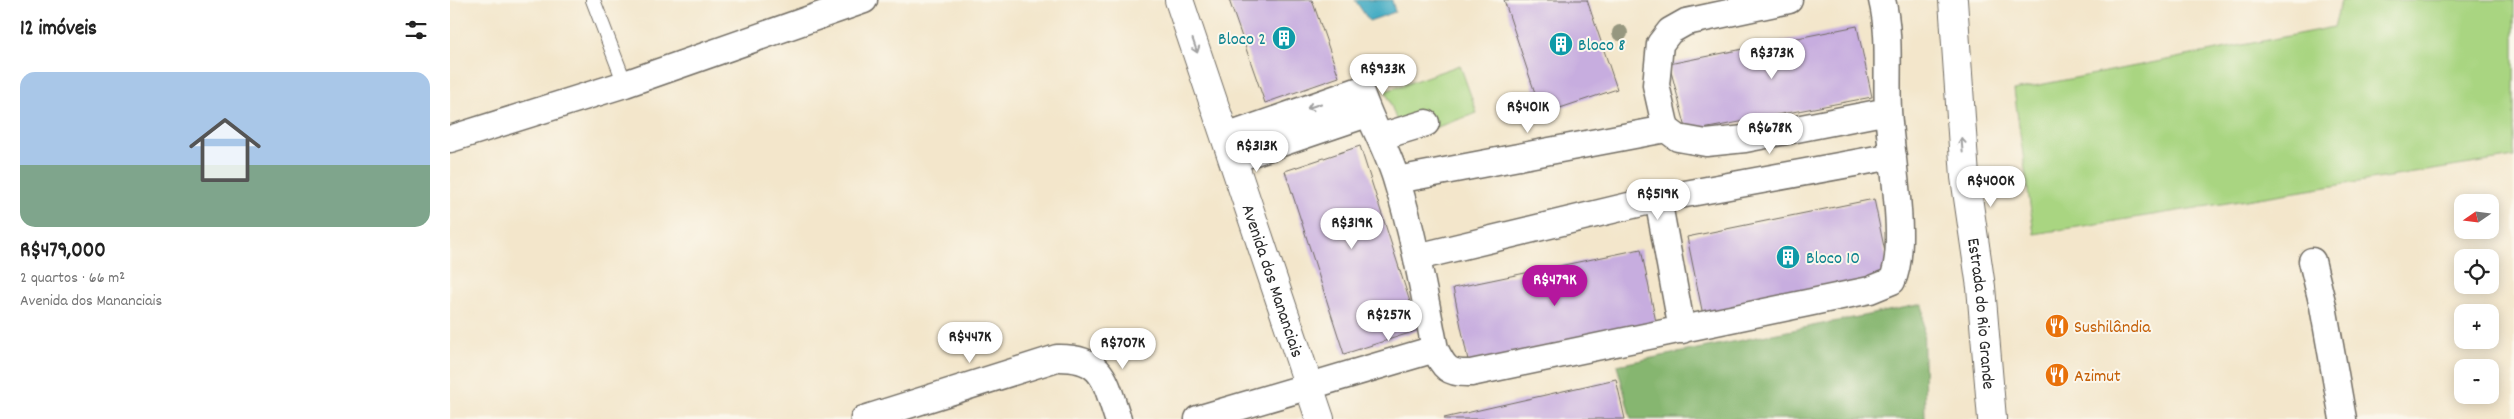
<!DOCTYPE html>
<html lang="pt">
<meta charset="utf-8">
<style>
body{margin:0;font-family:Dekko,sans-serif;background:#f2f2f2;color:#222;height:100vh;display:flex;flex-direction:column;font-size:19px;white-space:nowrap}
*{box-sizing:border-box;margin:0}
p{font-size:16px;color:#767676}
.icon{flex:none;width:28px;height:28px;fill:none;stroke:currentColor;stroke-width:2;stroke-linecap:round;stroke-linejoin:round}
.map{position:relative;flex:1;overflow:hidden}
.side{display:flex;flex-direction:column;background:#fff;width:450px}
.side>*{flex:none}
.needle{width:32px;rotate:256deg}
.fabs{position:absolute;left:2004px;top:194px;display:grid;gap:10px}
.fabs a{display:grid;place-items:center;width:45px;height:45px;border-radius:10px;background:#fff;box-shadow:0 2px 12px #0003;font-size:25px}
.price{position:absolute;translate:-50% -42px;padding:0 11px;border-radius:18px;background:#fff;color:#222;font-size:16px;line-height:32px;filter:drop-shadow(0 1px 2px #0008)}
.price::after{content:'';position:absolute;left:50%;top:30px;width:15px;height:11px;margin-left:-8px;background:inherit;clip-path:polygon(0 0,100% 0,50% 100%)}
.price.active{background:#b5179e;color:#fff}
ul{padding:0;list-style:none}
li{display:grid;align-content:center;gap:10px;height:265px;padding:0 20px}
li+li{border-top:1px solid #e0e0e0}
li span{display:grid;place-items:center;height:155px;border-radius:15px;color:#555}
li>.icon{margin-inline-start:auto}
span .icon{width:90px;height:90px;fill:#fffc;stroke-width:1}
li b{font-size:21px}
h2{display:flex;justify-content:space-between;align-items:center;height:60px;padding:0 20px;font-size:21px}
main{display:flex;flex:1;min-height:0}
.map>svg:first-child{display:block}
.green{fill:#a9d581;stroke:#6a8056}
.forest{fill:#86b66f;stroke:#58704d}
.water{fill:#43abc3;stroke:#376b77}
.building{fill:#c7addf}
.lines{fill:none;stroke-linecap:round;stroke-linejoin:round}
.service-casing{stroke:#716c63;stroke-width:16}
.minor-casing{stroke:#716c63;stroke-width:29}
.secondary-casing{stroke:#716c63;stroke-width:30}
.service{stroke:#fff;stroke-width:14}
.minor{stroke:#fff;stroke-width:26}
.secondary{stroke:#fff;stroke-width:28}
.tree{fill:#96977f}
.oneway{stroke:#a0a0a0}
.labels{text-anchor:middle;stroke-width:4;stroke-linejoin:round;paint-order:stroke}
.culture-label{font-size:18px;fill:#0d838f;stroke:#fbf7ec;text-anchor:start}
.street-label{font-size:18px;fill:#2b2b2b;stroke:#fbf7ec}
.food-label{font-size:18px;fill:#c56008;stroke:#fbf7ec;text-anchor:start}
</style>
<main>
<section class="side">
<h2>12 imóveis<svg class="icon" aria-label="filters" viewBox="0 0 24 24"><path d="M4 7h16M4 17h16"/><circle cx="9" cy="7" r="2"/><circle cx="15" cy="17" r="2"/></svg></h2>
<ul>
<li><span style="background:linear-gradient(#a9c7e8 60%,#7fa58c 0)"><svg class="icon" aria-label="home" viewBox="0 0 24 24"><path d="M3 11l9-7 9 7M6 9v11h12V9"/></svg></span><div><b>R$479,000</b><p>2 quartos · 66 m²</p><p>Avenida dos Mananciais</p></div></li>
</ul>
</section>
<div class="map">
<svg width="2064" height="419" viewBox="0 0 2064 419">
<rect width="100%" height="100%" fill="#fbf7ec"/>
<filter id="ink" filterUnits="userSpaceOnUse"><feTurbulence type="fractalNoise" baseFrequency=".02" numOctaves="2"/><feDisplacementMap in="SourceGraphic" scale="10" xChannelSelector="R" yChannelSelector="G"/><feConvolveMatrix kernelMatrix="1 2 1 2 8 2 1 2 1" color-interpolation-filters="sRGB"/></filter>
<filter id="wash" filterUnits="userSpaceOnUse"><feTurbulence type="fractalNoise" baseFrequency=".0096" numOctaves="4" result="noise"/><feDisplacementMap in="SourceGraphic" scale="20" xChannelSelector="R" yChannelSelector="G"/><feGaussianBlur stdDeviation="1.12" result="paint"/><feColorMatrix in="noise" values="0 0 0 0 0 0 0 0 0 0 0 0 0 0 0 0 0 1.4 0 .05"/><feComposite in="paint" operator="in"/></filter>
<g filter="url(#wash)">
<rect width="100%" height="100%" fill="#f3e6cb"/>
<path class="green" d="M1891,0h173v157l-480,77 -20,-144 320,-63z
M1010,65l17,48 -74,26 -17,-48z"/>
<path class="forest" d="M1473,304l2,115h-294l-14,-54z"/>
<path class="water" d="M905,0h37l3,12 -26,9z"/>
<g id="blocks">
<path class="building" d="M779,0h83l27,77 -74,26z
M1054,0h83l30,89 -75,25z
M1407,26l15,71 -185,35 -18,-68z
M910,146l59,184 -75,24 -59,-183z
M1424,199l16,77 -187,39 -16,-78z
M1191,249l16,78 -188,38 -16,-77z
M1166,379l9,40h-181v-1z"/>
</g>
</g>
<g filter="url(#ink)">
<use href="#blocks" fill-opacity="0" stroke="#716c63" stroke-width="1"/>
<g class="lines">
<g class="service-casing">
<path id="service" d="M143,0l32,84"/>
</g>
<g class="minor-casing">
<path id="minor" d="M1339,0l-103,22 -16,9 -10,13 -4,41 10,44 12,9 28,5 39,-4 143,-28
M776,137l134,-47c10,32 28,60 37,92 17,54 27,111 38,167 9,19 13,25 36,24l399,-83 22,-9c17,-35 -2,-129 -4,-171 -2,-37 3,-74 -6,-110
M930,137l46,-14
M0,139l175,-55 239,-84
M784,159l133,-45
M947,180l269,-51
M1208,199l24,131
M967,257l241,-58 235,-43
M1862,261l11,45 20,113
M414,419l193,-61c47,-1 48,23 61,61
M748,419l237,-70"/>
</g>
<g class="secondary-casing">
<g id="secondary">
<path id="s1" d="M729,0l141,419"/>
<path id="s2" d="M1503,0l12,177 16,110 11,132"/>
</g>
</g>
<use href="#service" class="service"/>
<use href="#minor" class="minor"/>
<use href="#secondary" class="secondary"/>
</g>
<circle class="tree" cx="1170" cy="33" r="8"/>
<defs><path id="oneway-shaft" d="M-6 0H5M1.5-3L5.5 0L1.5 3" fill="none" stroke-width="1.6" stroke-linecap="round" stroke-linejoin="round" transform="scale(1.25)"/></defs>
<g class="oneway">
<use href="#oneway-shaft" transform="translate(745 46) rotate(71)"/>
<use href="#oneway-shaft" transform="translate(864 106) rotate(161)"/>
<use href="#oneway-shaft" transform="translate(1512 145) rotate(-95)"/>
</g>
</g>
<defs>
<g id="building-disc" transform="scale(1.25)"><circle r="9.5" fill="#0f9aa8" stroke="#fbf7ec"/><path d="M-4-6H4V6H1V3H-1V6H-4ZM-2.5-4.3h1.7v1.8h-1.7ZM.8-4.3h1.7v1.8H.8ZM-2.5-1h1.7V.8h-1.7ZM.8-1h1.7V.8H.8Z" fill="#fff"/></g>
<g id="restaurant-disc" transform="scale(1.25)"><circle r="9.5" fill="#e8710a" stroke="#fbf7ec"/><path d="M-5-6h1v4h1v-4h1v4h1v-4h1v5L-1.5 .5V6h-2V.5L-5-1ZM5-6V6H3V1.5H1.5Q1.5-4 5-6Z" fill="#fff"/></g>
</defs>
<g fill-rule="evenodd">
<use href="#building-disc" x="834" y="38"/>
<use href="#building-disc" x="1111" y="44"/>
<use href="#building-disc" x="1338" y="257"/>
<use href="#restaurant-disc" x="1607" y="326"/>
<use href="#restaurant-disc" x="1607" y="375"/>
</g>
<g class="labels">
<g class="culture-label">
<text x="816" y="44" text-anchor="end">Bloco 2</text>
<text x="1128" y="50">Bloco 8</text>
<text x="1356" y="263">Bloco 10</text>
</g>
<g class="street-label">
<text dy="6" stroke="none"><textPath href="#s1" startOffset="296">Avenida dos Mananciais</textPath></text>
<text dy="6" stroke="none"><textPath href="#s2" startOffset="315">Estrada do Rio Grande</textPath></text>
</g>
<g class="food-label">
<text x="1624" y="332">Sushilândia</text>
<text x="1624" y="381">Azimut</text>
</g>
</g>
</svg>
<div class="fabs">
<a><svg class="needle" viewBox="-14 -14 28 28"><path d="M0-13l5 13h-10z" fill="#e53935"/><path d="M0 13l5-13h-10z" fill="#767676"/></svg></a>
<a><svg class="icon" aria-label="locate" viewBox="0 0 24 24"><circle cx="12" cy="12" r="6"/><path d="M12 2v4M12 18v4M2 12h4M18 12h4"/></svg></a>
<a>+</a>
<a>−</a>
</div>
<b class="price" style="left:1322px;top:80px">R$373K</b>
<b class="price" style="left:933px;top:96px">R$933K</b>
<b class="price" style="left:1078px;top:134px">R$401K</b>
<b class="price" style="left:1320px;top:155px">R$678K</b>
<b class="price" style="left:807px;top:173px">R$313K</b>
<b class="price" style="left:1541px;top:208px">R$400K</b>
<b class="price" style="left:1208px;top:221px">R$519K</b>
<b class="price" style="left:902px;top:250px">R$319K</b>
<b class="price active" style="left:1105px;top:307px">R$479K</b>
<b class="price" style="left:939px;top:342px">R$257K</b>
<b class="price" style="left:520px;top:364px">R$447K</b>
<b class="price" style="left:673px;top:370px">R$707K</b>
</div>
</main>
